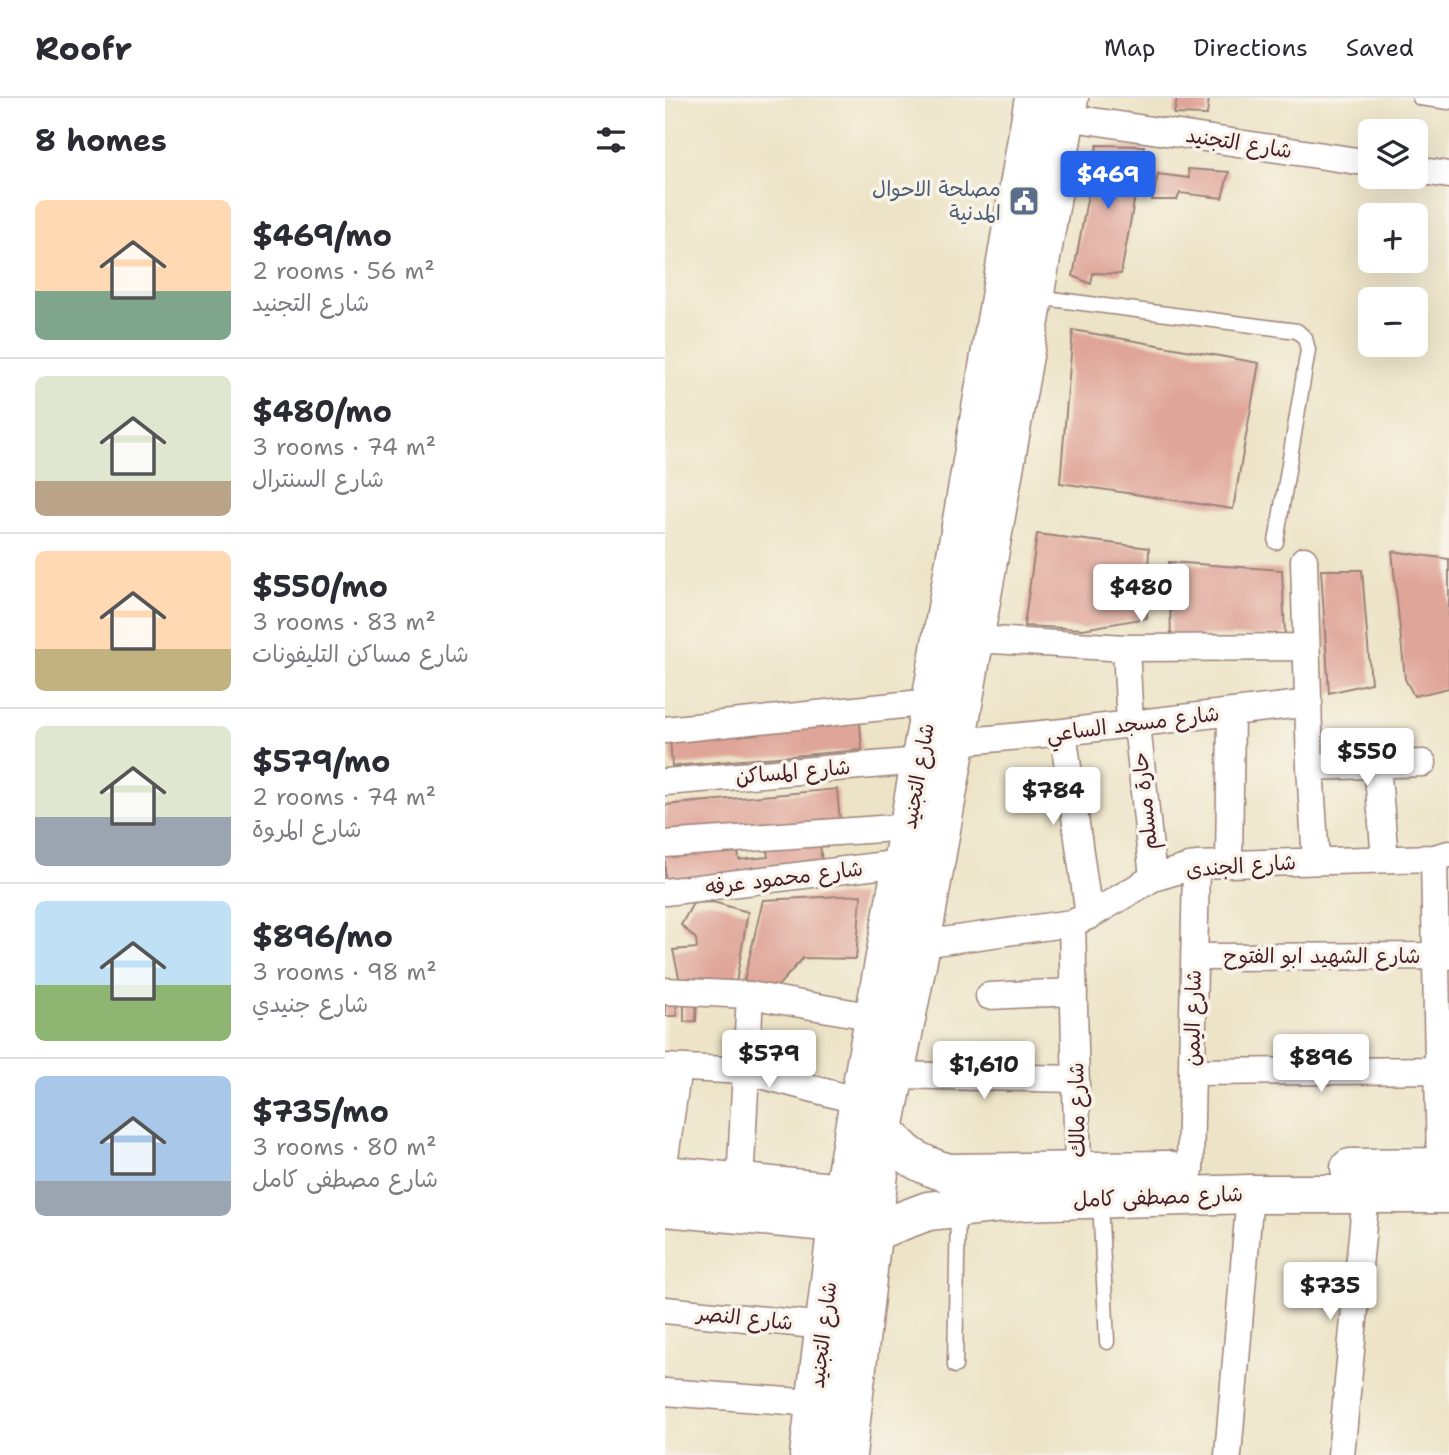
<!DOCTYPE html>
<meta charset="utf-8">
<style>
body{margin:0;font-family:"Shantell Sans","Playpen Sans Arabic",sans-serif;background:#f7f7f7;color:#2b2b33;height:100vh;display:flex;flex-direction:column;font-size:26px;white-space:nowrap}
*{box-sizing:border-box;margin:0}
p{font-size:23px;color:#7c7c81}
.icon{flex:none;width:38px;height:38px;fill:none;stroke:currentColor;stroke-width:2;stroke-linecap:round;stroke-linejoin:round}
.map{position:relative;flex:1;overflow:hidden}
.panel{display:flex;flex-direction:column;background:#fff;width:665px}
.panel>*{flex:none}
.controls{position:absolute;left:693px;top:21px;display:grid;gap:14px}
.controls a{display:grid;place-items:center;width:70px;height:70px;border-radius:10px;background:#fff;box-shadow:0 7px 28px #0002;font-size:35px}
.price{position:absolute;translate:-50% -60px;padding:0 16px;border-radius:7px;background:#fff;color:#222;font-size:23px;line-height:46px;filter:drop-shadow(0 2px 4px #0008)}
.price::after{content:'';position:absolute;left:50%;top:42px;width:21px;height:16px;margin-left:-10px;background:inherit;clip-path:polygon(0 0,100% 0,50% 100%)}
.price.selected{background:#2563eb;color:#fff}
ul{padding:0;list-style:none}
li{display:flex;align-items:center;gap:21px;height:175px;padding:0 35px}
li+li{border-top:2px solid #e1e1e2}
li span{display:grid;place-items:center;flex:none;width:196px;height:140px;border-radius:10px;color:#555}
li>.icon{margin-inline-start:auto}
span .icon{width:84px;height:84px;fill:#fffc;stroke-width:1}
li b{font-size:30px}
h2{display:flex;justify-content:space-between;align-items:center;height:84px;padding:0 35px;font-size:30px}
header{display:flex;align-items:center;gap:42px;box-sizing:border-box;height:98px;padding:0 35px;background:#fff;border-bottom:2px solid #e1e1e2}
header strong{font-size:33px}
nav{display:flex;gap:38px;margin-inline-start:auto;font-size:24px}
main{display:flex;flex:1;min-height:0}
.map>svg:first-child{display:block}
.building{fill:#e0a599}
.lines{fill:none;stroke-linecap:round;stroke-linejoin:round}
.lane-casing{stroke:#9c8279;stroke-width:17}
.street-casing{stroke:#9c8279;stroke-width:29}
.primary-casing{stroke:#9c8279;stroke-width:41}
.highway-casing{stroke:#9c8279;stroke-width:41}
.lane{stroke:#fff;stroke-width:14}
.street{stroke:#fff;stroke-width:26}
.primary{stroke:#fff;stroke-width:38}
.highway{stroke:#fff;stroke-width:38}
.labels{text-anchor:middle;stroke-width:7;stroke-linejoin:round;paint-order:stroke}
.street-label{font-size:21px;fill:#4a1f2b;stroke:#f7f3e8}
.service-label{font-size:21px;fill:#4e5e75;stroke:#f7f3e8;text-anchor:end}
</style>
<header>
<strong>Roofr</strong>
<nav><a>Map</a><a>Directions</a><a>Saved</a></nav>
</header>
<main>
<section class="panel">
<h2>8 homes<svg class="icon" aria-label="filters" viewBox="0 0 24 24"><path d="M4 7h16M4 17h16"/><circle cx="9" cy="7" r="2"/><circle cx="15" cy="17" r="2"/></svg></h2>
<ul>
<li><span style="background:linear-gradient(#ffd9b3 65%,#7fa58c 0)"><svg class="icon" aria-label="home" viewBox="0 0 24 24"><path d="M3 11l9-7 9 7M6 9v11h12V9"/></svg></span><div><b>$469/mo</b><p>2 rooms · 56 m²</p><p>شارع التجنيد</p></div></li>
<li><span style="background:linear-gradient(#dfe7d0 75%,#b9a48a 0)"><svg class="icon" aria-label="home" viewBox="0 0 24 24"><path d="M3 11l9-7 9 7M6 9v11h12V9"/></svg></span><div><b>$480/mo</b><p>3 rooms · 74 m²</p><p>شارع السنترال</p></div></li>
<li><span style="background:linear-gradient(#ffd9b3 70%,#c2b280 0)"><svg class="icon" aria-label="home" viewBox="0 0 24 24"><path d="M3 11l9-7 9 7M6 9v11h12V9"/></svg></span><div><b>$550/mo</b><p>3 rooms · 83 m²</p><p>شارع مساكن التليفونات</p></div></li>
<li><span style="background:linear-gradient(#dfe7d0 65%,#9aa5b1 0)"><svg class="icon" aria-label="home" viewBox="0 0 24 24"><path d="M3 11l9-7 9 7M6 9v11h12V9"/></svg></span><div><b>$579/mo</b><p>2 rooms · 74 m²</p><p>شارع المروة</p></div></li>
<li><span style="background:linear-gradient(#bfe0f5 60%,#8fb573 0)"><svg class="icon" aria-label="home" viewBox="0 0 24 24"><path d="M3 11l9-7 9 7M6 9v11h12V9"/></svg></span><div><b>$896/mo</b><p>3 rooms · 98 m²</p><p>شارع جنيدي</p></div></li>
<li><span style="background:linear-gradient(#a9c7e8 75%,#9aa5b1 0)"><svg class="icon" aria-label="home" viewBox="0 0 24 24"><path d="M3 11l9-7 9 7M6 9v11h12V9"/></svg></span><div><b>$735/mo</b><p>3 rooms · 80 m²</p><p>شارع مصطفى كامل</p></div></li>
</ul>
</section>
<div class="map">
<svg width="784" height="1357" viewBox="0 0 784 1357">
<rect width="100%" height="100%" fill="#f7f3e8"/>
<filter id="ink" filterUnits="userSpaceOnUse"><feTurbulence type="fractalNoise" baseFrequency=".0143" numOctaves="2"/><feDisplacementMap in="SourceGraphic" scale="14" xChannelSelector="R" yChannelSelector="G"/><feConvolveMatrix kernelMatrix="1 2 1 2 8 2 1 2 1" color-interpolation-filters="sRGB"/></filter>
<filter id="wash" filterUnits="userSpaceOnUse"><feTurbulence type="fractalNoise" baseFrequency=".00686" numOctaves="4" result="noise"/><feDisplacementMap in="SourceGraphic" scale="28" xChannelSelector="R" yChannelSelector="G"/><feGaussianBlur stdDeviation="1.57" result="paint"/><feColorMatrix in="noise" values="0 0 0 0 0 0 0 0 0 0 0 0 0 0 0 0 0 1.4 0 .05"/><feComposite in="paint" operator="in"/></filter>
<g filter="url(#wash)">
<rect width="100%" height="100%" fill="#ede4c7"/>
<g id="blocks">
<path class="building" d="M512,0h32l-2,17 -33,-1z
M432,47l47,1 -23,128 -28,-1 -2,11 -18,-8z
M523,71l41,3 -7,26 -42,-5 -3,7h-25l6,-26 31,4z
M408,232l186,33 -26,146 -173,-26z
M372,436l112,14 -2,70 -64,11 -59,-3z
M727,453l57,8v129l-35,8 -9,-17z
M504,464l113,8 3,65 -114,2z
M656,472h41l9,113 -42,10z
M195,625l2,27 -190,16 -2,-28z
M172,691l3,34 -175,16v-34z
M155,744l2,24 -157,17v-28l73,-8 1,13 29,-3 -1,-10z
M196,797l-5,64 -53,-1 -35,39 -24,-17 19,-80z
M48,804l35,10 -12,71 -55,3 -8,-36 24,-2 -1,-9 -15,-14 12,-22z
M32,896l-1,27 -12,1v-25z
M0,901l11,1 1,16h-12z"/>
</g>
</g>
<g filter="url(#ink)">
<use href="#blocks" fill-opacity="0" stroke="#9c8279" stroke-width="2"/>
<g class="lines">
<g class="lane-casing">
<path id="lane" d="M755,0l29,4
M371,199l261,34 8,7 3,12 -32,192
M435,1102l7,142
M290,1268l3,-156"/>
</g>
<g class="street-casing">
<path id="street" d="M401,19l304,46
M751,72l33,5
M639,462l6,207 6,94
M310,541l151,9 180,-1
M461,550l4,76
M472,626l16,154
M0,632l266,-28
M398,634l26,184
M292,644l106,-10 246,-29
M712,666l8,95
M645,669l113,-4
M0,684l256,-21
M0,746l244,-17
M769,760l6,309
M564,765l2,-150
M0,794l237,-29
M407,825l6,249
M256,846l151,-21 17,-7 64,-38 43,-13 238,-7 15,-4
M530,859l254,-1
M0,893l85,4 124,22
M324,898l85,-4
M0,969l81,4 113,30
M527,974l257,-2
M228,977l183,4
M0,1059l13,-89
M525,1072l6,-305
M75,1085l10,-188
M0,1212l160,16
M0,1294l150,11
M563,1357l22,-261
M676,1357l25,-261"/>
</g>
<g class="primary-casing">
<path id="primary" d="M219,1031c20,26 33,35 65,44l218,-3
M685,1070l99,-1
M0,1077l177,18
M0,1109l172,16
M207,1134l56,-21 93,-10 229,-7h199"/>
</g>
<g class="highway-casing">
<path id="highway" d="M144,1357l28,-232 94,-521 103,-604
M182,1357l37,-326 37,-185 148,-846"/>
</g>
<use href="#lane" class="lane"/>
<use href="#street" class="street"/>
<use href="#primary" class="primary"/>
<use href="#highway" class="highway"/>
</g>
</g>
<defs>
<g id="civic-square" transform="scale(1.575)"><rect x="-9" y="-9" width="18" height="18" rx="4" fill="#5c6f8a" stroke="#f7f3e8"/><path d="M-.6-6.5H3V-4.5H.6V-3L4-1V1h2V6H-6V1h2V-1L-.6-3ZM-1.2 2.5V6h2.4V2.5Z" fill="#fff"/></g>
</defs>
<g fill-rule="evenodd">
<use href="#civic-square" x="359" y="103"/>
</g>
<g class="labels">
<g class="street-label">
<text transform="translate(574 45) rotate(9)" y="7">شارع التجنيد</text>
<text transform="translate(468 626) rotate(-7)" y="7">شارع مسجد الساعي</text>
<text transform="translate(128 674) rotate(-5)" y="7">شارع المساكن</text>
<text transform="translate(253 678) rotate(-80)" y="7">شارع التجنيد</text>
<text transform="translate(480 703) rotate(-96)" y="7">حارة مسلم</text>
<text transform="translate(576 768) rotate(-4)" y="7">شارع الجندى</text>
<text transform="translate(119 780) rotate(-7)" y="7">شارع محمود عرفه</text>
<text x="657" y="865">شارع الشهيد ابو الفتوح</text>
<text transform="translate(528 920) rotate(-89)" y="7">شارع اليمن</text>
<text transform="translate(412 1012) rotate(-91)" y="7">شارع مالك</text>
<text transform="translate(493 1099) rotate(-2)" y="7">شارع مصطفى كامل</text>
<text transform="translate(80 1220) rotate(6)" y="7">شارع النصر</text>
<text transform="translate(158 1237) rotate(-83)" y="7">شارع التجنيد</text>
</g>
<g class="service-label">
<text x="336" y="98">مصلحة الاحوال<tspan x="336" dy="24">المدنية</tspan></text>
</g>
</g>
</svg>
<div class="controls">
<a><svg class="icon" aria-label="layers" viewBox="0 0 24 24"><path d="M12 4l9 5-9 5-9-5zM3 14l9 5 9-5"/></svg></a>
<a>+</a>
<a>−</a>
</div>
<b class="price selected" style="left:443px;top:113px">$469</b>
<b class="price" style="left:476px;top:526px">$480</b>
<b class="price" style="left:702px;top:690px">$550</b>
<b class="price" style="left:388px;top:729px">$784</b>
<b class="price" style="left:104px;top:992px">$579</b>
<b class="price" style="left:656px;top:996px">$896</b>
<b class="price" style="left:319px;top:1003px">$1,610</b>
<b class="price" style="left:665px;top:1224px">$735</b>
</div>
</main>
